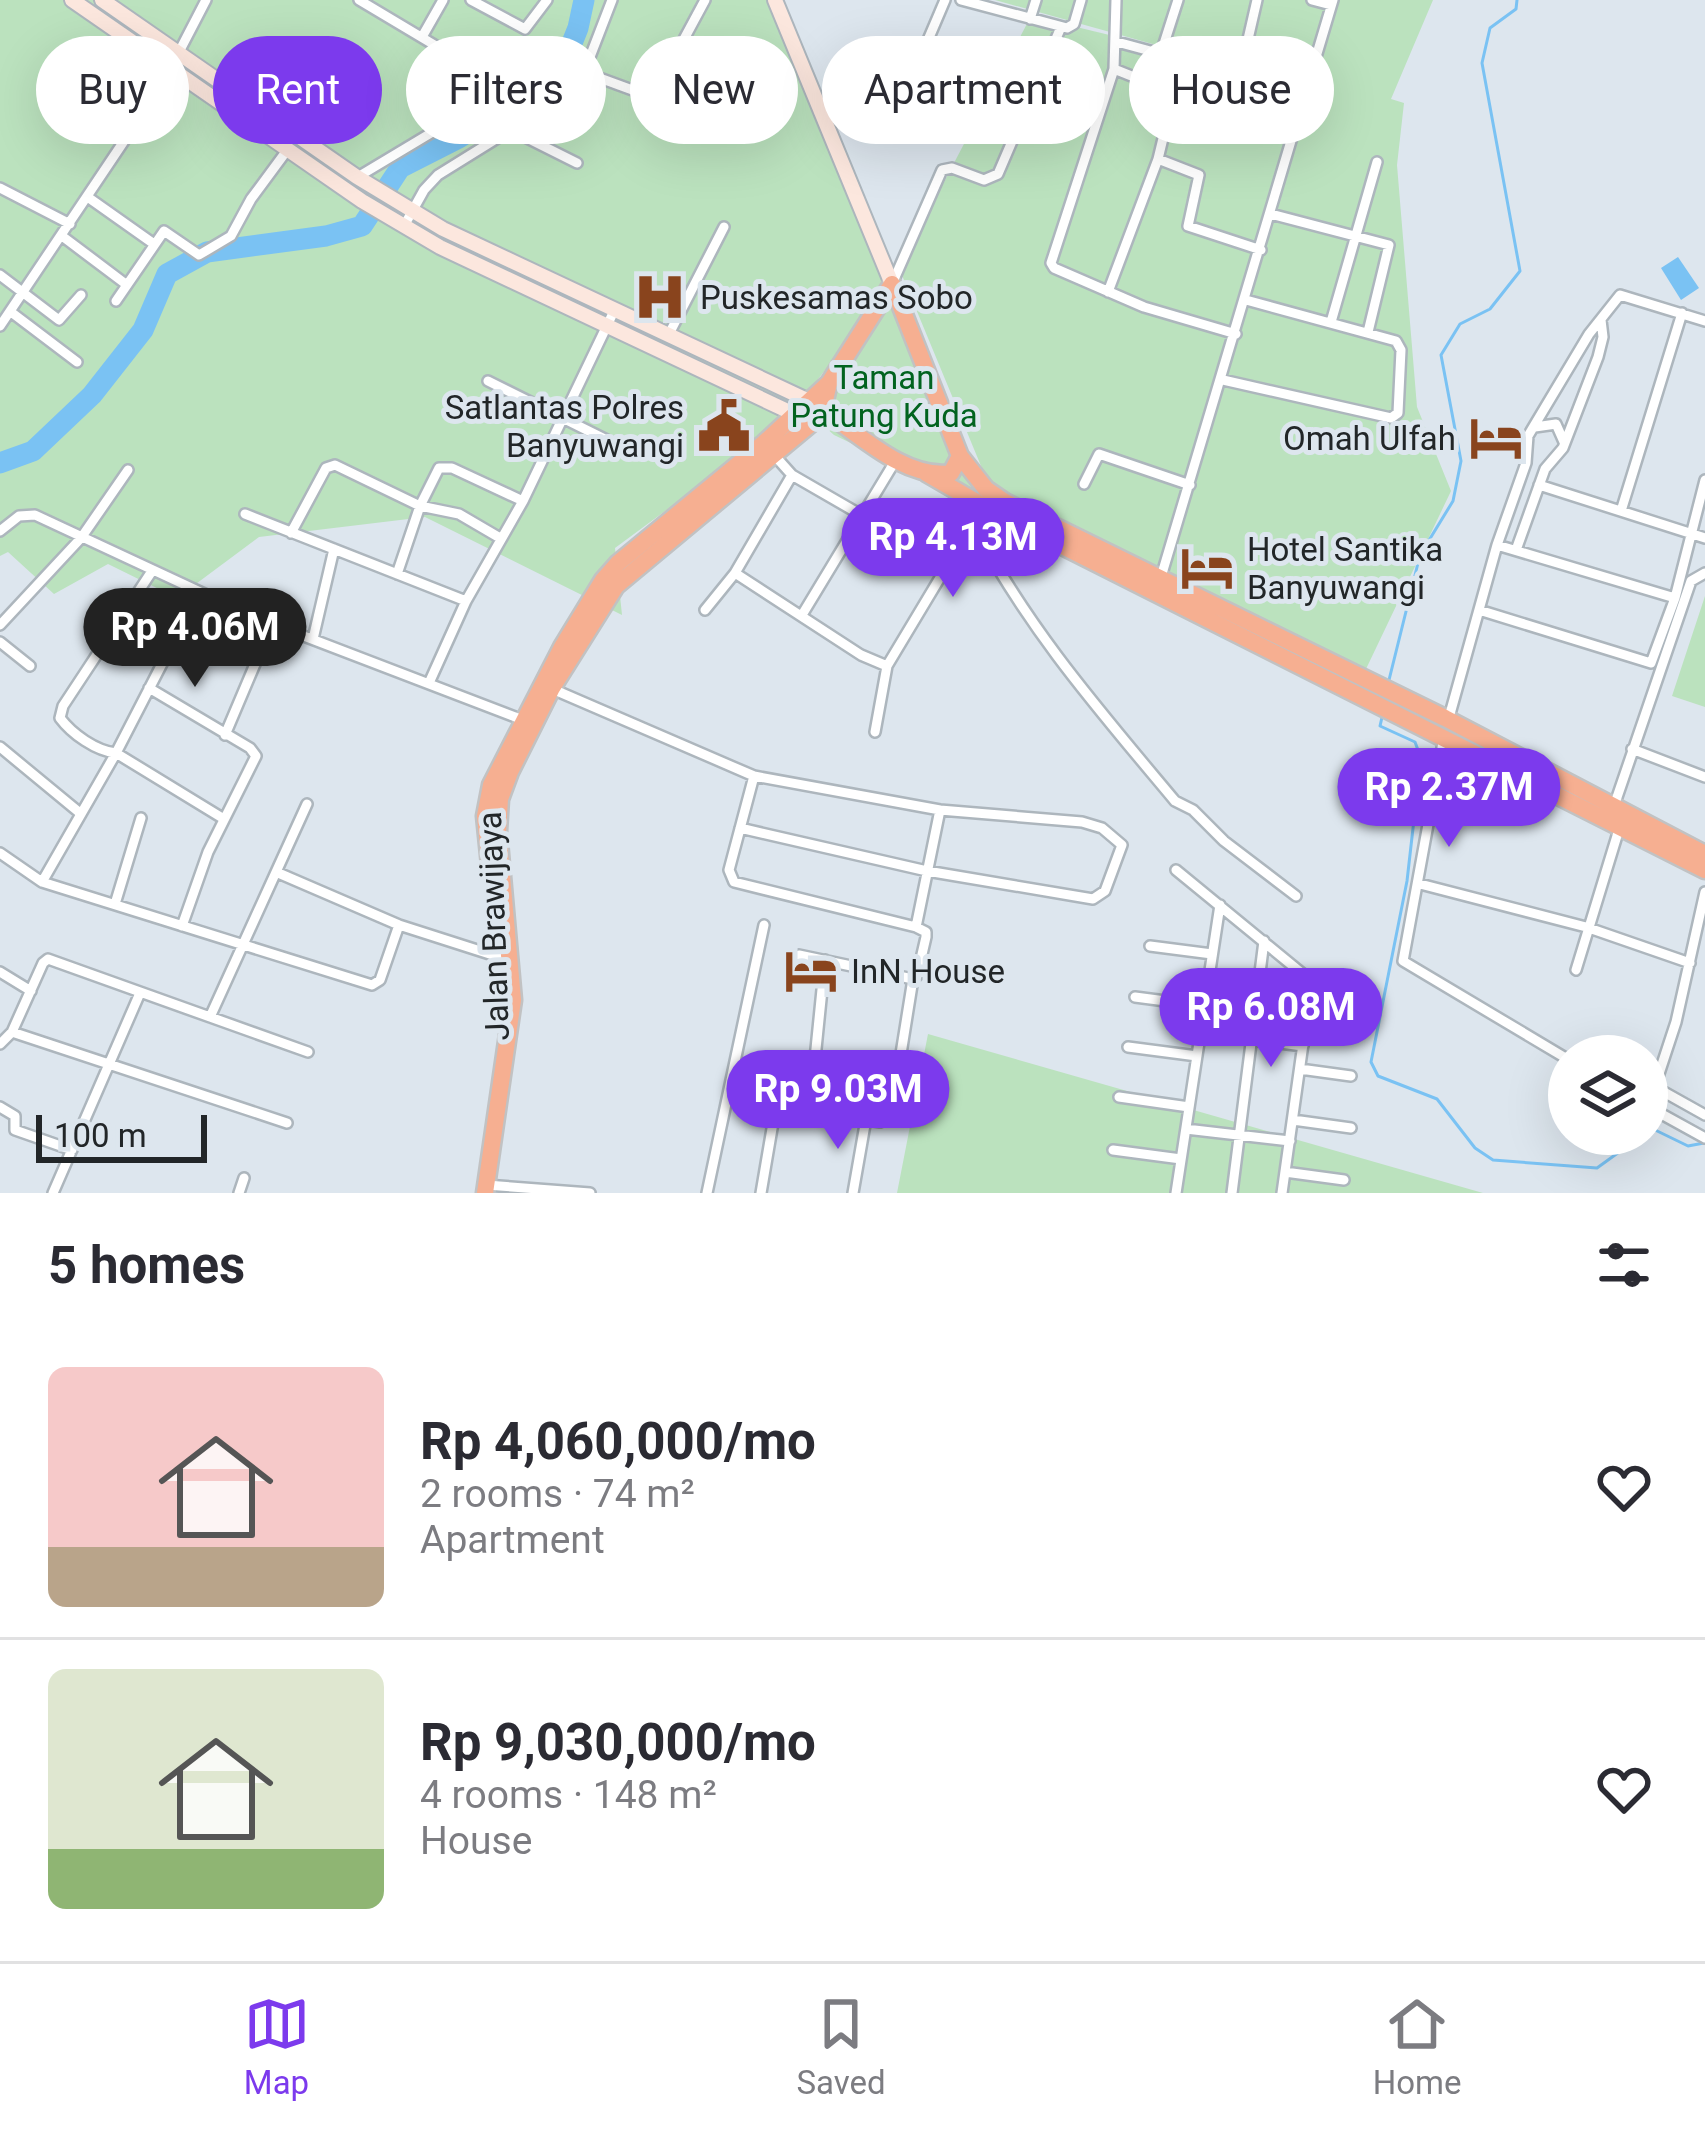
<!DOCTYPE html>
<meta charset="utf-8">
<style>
body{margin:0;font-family:Roboto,sans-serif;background:#f2f2f3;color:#2b2b33;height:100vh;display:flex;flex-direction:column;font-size:45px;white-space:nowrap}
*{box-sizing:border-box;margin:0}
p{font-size:39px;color:#7c7c81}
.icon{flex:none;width:66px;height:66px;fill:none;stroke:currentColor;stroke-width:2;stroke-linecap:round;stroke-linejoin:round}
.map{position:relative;height:1193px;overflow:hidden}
.details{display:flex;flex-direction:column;background:#fff;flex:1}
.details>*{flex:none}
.banner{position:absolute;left:36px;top:36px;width:1635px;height:108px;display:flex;gap:24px}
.buttons{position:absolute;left:1548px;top:1035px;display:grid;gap:24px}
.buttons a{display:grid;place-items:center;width:120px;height:120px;border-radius:50%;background:#fff;box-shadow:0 12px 48px #0002;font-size:60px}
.scale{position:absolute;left:36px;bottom:30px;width:171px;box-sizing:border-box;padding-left:12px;border:6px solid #222628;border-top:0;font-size:33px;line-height:42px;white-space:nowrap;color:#222628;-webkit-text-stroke:9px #dde6ee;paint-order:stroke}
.price{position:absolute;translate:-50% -102px;padding:0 27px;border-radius:42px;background:#7c3aed;color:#fff;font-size:39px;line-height:78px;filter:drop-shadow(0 3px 6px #0008)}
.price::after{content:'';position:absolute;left:50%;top:72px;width:36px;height:27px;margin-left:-18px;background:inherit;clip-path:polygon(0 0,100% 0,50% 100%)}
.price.active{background:#222;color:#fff}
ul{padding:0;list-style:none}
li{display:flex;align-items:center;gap:36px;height:300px;padding:0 48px}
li+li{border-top:3px solid #e1e1e2}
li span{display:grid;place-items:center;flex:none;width:336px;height:240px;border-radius:18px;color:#555}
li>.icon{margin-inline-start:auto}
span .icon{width:144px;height:144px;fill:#fffc;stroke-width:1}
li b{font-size:51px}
h2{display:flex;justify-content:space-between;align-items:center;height:144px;padding:0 48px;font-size:51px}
.pill{padding:0 42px;border-radius:54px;background:#fff;box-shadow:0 12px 48px #0002;font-size:42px;line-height:108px}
.pill.active{background:#7c3aed;color:#fff}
.tab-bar{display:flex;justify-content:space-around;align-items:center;height:168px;border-top:3px solid #e1e1e2;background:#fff;font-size:33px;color:#7c7c81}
.tab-bar a{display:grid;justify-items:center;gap:6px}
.tab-bar .active{color:#7c3aed}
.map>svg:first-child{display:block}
.green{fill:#bbe2be}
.water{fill:#7ac2f3}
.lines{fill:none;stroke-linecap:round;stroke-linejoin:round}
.stream{stroke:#7ac2f3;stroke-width:3}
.river{stroke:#7ac2f3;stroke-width:21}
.street-casing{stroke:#adb6bd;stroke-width:14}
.secondary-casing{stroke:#adb6bd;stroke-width:18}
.highway-casing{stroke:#c1c2c3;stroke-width:21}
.street{stroke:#fff;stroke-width:9}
.secondary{stroke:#fce7de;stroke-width:14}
.highway{stroke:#f6af91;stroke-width:16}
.labels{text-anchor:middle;stroke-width:10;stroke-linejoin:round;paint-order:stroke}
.poi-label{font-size:33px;fill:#222628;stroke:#dde6ee;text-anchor:start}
.park-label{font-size:33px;fill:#02631f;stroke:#dde6ee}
.street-label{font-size:33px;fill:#222628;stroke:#dde6ee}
</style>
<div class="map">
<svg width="1705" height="1193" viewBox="0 0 1705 1193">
<rect width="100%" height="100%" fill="#dde6ee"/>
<path class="green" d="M0,0h768l124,284 9,8 93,219 -160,-76 -29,-26 35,-58 -57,73 -168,124 7,67 -197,-98 -166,20 -82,61 -69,-34 -54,30 -46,-42 -8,4z
M995,0h438l-42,99 13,4 -7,62 20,242 34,84 -85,178 -368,-162 -99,-239 132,-252 161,39z
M1705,596v111l-33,-11z
M928,1034l555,159h-586z"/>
<path class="water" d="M1678,257l21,31 -18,12 -20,-32z"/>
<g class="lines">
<path class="stream" d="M1389,680l31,-125 33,-54 8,-40 -20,-106 19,-31 30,-15 30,-38 -38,-208 8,-35 26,-19 1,-9
M1383,713l-3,13 35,16 6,16 -14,123 -36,181 7,14 59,23 38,49 18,12 104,8 47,-34
M1647,1132l4,-4 37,18 16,-3"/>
<path class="river" d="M0,463l33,-12 59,-56 51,-65 24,-56 40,-22 119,-16 36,-10 38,-58 59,-30 77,-49 28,-26 14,-35 6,-28"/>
<g class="street-casing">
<path id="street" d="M471,0l54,29 22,-29
M961,0l106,28 7,-4 7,-24
M1116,0l-2,69 -63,194 3,5 90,39 92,27
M1312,0l19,5
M1030,19l6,-19
M422,37l21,-37
M1117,42l189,51
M179,52l27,-52
M1161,53l17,-53
M586,73l60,22 9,-2 50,-93
M1240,74l17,-74
M905,94l40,-94
M511,130l66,33
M1158,159l41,16 -11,51 73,24
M356,178l140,-84 3,-7 -6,-7 -134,-80
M0,188l70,36
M89,198l65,46
M1271,214l118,31 -21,87
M404,226l20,-36 14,-15 140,-87 34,-88
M62,236l65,49
M0,275l59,45 22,-25
M892,284l50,-114 10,-2 32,12 14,-6 63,-147
M1108,292l50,-133 16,-66 -60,-24
M116,301l48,-70 35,24 32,-19 20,-37 37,-50
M11,312l66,50
M1331,322l46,-160
M0,326l173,-258
M669,334l55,-107
M1223,380l168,38 7,-5 3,-63 -5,-9 -150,-41
M488,381l133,66
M1535,427l21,-3 8,18
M792,475l71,41
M1084,484l15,-30 91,31
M1539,485l166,53
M1621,511l61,-198
M245,514l221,87
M973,524c55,105 126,186 202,277l18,9 31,31 72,55
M0,531l19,-15 16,-1 219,102 269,103
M291,533l35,-65 9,-3 85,41 39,8 41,24
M1497,545l178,53
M1516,550l29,-81 18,-21 35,-91 5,-20 -2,-17
M152,571l-89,135 -3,12c12,16 36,33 56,35l108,66
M735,573l126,82 26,11
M397,574l23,-68 19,-38h13l71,33
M1161,577l172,-577
M705,610l30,-37 57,-98 -17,-19
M1479,610l172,53 24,-65 30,-118
M802,615l95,-157
M0,625l81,-87 47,-68
M313,639l21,-90
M0,642l30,24
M429,683l37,-82 57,-100 91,-190
M149,688l101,60 6,8 -48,96 -26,74
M550,688l204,88 186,34 142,12 20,6 20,17 -17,46 -12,8 -166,-28 -187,-43
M1448,721l49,-176 29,-82 2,-27 61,-102 31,-39 85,26
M875,732l12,-66 96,-160
M225,735l47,-111
M1444,737l-41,224 166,99
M0,747l80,66
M1632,749l73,28
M754,776l-25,94 5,12 182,45 24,-117
M1614,806l77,-225 14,-8
M0,853l42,29 330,103 8,-5 19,-55
M1176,870l184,151 -53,-4
M276,872l31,-68
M42,882l74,-129 83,-161
M1420,884l166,43 104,36
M115,904l26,-86
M1150,946l62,8
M799,955l114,24
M1576,970l44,-144
M0,972l31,19
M1135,997l69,9
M210,1017l98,35
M12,1032l275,91
M1200,1033l103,13
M0,1044l12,-12 31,-69 5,-4 162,58 66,-145 123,53 100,32
M1128,1047l69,9
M1300,1069l51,7
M1655,1087l50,28
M1119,1097l70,10
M1647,1106l58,32
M0,1107l15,9v14l57,20
M1648,1107l28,-85 29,-130
M810,1108l15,-148
M1293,1120l58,8
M1186,1129l104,12
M1113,1150l68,9
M1285,1172l59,8
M486,1185l104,8
M53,1193l87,-200
M239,1193l5,-15
M707,1193l57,-268
M761,1193l14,-82 5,-6 100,17 11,-6 22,-137 4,-3 9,-39v-5l-10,-5
M853,1193l13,-74
M1176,1193l44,-288
M1232,1193l32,-252
M1282,1193l30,-213"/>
</g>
<g class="secondary-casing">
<path id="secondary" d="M72,0l290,201 78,46 354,167
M102,0l255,177 86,52 364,171
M775,0l117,284"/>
</g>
<g class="highway-casing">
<path id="highway" d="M892,284l68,172 26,33 19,13 440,216 260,136
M817,406c38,24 86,74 134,67l9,-17
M926,473l57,33 722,364
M490,865l-5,-49 6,-31 71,-138 41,-67 15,-17 146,-120 65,-60
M485,1193l28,-193 -15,-169 2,-32 10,-27 42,-84 64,-102 197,-164 10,-13 6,-26 63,-99"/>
</g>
<use href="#street" class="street"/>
<use href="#secondary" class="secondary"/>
<use href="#highway" class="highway"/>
</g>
<defs>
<g id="hospital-bare" transform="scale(4.14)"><path d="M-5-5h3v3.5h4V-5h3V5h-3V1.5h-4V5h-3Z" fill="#89441d" stroke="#dde6ee" stroke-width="2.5" paint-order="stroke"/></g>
<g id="civic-bare" transform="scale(4.14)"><path d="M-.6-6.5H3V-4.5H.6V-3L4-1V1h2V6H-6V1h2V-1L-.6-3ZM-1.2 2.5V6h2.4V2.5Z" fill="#89441d" stroke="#dde6ee" stroke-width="2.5" paint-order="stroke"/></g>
<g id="hotel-bare" transform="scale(4.14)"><path d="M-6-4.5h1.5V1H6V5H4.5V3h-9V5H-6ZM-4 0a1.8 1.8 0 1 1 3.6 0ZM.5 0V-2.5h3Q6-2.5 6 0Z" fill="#89441d" stroke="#dde6ee" stroke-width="2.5" paint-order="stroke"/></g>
</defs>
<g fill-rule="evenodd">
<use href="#hospital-bare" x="660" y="297"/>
<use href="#civic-bare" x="724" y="426"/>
<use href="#hotel-bare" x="1496" y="438"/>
<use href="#hotel-bare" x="1207" y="568"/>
<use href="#hotel-bare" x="811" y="971"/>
</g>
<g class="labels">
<g class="poi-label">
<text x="700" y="309">Puskesamas Sobo</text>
<text x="684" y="419" text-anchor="end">Satlantas Polres<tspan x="684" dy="38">Banyuwangi</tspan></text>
<text x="1456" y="450" text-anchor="end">Omah Ulfah</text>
<text x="1247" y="561">Hotel Santika<tspan x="1247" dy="38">Banyuwangi</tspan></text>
<text x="851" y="983">InN House</text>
</g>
<g class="park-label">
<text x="884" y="389">Taman<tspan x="884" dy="38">Patung Kuda</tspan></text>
</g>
<g class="street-label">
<text transform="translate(493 926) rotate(-92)" y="12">Jalan Brawijaya</text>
</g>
</g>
</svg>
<div class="buttons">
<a><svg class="icon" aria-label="layers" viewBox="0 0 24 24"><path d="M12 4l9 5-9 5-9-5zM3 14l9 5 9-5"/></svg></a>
</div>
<div class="scale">100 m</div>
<b class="price" style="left:953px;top:600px">Rp 4.13M</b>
<b class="price active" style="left:195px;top:690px">Rp 4.06M</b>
<b class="price" style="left:1449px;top:850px">Rp 2.37M</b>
<b class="price" style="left:1271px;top:1070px">Rp 6.08M</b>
<b class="price" style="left:838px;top:1152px">Rp 9.03M</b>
<div class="banner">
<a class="pill">Buy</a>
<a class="pill active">Rent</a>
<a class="pill">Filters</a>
<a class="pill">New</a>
<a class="pill">Apartment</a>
<a class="pill">House</a>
</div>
</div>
<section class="details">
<h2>5 homes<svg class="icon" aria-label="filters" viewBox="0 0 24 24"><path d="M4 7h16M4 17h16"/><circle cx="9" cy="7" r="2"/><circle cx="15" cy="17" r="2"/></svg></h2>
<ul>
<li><span style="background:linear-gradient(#f6c9c9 75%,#b9a48a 0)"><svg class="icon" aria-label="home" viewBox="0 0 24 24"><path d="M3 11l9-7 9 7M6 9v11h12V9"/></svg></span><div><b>Rp 4,060,000/mo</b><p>2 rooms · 74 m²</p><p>Apartment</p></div><svg class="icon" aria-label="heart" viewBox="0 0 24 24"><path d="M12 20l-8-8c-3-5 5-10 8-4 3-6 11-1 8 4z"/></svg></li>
<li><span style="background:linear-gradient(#dfe7d0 75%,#8fb573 0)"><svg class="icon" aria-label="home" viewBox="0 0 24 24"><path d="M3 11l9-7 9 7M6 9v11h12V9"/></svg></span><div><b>Rp 9,030,000/mo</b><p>4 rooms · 148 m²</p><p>House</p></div><svg class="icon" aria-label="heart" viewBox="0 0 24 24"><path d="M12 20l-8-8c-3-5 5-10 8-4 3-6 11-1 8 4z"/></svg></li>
</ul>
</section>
<nav class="tab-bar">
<a class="active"><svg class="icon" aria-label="map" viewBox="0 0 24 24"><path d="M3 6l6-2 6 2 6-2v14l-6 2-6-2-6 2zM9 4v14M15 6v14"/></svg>Map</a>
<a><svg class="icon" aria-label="saved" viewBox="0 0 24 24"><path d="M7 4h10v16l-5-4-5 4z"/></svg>Saved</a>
<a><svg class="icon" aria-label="home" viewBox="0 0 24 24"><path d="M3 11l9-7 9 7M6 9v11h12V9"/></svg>Home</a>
</nav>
